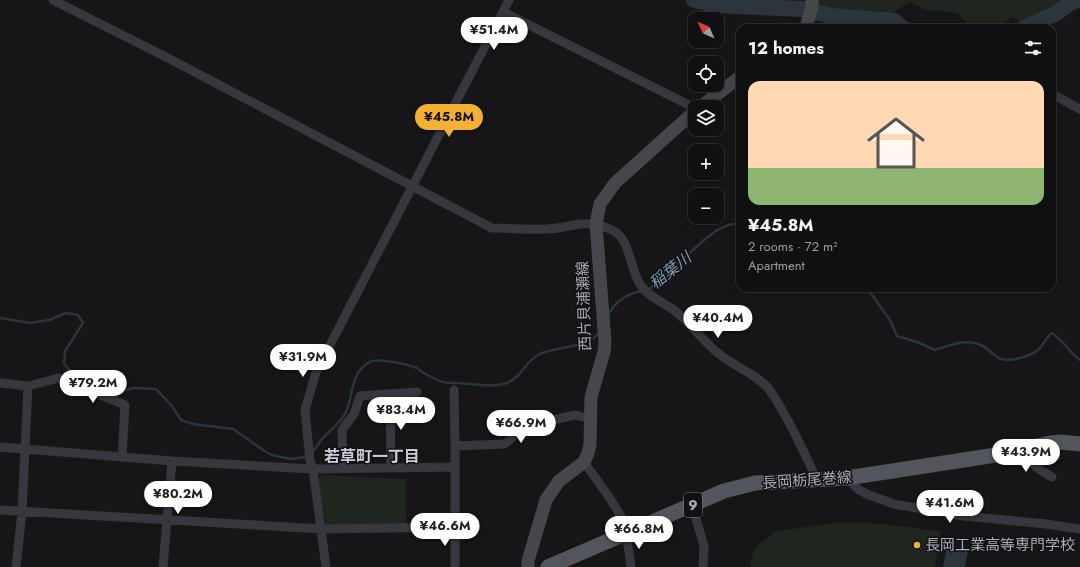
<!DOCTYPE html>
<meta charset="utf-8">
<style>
body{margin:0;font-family:Jost,"Noto Sans JP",sans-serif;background:#19191b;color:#f1f3f6;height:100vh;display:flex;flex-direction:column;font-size:15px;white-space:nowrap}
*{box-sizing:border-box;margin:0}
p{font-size:13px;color:#9c9d9f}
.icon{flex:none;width:22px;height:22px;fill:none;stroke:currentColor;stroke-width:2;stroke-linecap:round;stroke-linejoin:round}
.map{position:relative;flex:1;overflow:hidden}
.details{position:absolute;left:736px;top:24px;width:320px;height:268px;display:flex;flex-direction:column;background:#101012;border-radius:12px;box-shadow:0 2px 10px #0003,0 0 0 1px #303032}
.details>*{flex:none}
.needle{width:26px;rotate:315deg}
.fabs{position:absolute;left:688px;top:12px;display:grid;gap:8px}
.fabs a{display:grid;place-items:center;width:36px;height:36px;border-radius:8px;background:#101012;box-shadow:0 2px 10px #0003,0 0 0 1px #303032;font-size:20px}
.price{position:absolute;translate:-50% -34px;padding:0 9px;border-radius:14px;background:#fff;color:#222;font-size:13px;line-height:26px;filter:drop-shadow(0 1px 2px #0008)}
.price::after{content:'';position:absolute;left:50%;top:24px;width:12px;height:9px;margin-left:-6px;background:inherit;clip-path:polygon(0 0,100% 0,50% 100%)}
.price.active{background:#f2b134;color:#111}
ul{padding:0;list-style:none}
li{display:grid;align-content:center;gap:8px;height:212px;padding:0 12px}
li+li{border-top:1px solid #303032}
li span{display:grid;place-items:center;height:124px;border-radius:12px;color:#555}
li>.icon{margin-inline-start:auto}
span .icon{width:72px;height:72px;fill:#fffc;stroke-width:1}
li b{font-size:17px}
h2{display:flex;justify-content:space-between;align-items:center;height:48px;padding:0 12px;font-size:17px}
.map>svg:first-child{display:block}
.green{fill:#1e261f}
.water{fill:#2c353c}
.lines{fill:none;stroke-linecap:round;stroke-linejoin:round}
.stream{stroke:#2c353c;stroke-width:2.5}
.river{stroke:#2c353c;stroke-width:16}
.minor{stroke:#37383d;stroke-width:9}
.secondary{stroke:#45474d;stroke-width:13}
.primary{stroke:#53555c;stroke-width:15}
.poi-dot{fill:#f2b134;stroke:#111113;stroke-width:1.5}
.labels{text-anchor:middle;stroke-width:3;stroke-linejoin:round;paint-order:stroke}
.shield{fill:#111113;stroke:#7b7e86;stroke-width:1}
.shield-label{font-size:14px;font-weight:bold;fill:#a8adb8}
.street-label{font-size:15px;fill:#a8adb8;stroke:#111113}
.poi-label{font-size:15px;fill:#a8adb8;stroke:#111113;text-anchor:start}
.water-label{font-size:16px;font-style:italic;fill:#7f9bb3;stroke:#111113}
.neighbourhood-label{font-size:16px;font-weight:bold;fill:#c9ccd4;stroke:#111113}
</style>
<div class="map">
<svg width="1080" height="567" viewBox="0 0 1080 567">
<rect width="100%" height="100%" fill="#161618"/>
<path class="green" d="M816,0h264v7l-42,21h-11l-14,-11 -18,11h-22l-15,-14 -34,-5 -15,-7 -20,14 -68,-7z
M322,475l84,4v45l-80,1 -7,-45z
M831,523h42l68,8 -6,36h-185l4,-18 20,-17z"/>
<path class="water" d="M947,546l21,4 -3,17h-22z"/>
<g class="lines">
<path class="stream" d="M867,288l23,32 7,16 20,6 18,8c13,-4 26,-10 39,-7 10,1 16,9 23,14 10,7 33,-1 41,-7 6,-5 8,-13 14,-17 11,7 17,19 28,27
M648,289l3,-1 53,-48 13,-10 12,-5 11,-2
M608,315c7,-13 18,-21 33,-24
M0,318l31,5 18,-3 17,-7 12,2 5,8 -18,28 -1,13 9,10 49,17 12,-3 22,1 15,16 10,15 12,4 40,5 33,23 6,3 19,4 13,-2 3,-2
M311,453c5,-4 7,-9 11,-14 8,-9 18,-15 24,-27 8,-18 4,-40 24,-50 7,-5 39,3 47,6 2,1 4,4 7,5 6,3 13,8 19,9 5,1 11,1 16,1 15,1 33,5 48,0 14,-5 19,-22 31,-28 17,-10 51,-5 61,-23"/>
<path class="river" d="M694,0l20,5 89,4 28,7 63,5 9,7
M1024,28l31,-14 17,-12 7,-2"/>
<path class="minor" d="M53,0l111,56 328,172c18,0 37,2 55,1 27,-1 36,-12 65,1 20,9 17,42 30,57 8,11 21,15 32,23 17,14 29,31 45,44 16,13 36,19 50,35 5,7 10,15 14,23 13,22 23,45 34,68
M503,12l192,96
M1052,94l28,15
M0,383l28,3 31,-8 66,27 -3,52
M454,390l1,56
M390,394l1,74
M0,447l172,14 141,8 142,-2v100
M1027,448c5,20 8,19 25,29
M584,462l25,35 21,34 -3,7 4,29
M455,467v-21l50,-2 10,-9 16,-10 44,-10 16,4
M343,469l-1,-39 12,-16 6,-18 57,-4
M847,478l12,12 10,5 25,9 70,12 82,8 34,5
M692,505l12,41 -1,21
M0,510l322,19 133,-2
M16,567l6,-55 6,-126
M163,567l9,-106
M326,567l-13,-98 -3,-8 -5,-51 11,-38 193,-372"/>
<path class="secondary" d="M806,28l6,-22v-6
M700,107l40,-30
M528,567v-6l18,-61 13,-19 25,-19 4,-9 2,-8 1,-48 13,-45 1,-10 -9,-118 4,-20 15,-21 80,-72"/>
<path class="primary" d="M548,567l176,-76 31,-8 92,-5 149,-23 54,-12 11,-1 19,2"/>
</g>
<circle class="poi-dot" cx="917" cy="545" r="4"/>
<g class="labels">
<rect class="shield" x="684" y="493" width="18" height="24" rx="3"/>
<g class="shield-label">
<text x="693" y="510">9</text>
</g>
<g class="street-label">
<text transform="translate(584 306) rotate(-92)" y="5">西片貝浦瀬線</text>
<text transform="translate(807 480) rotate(-4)" y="5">長岡栃尾巻線</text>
</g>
<g class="poi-label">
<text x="925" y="550">長岡工業高等専門学校</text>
</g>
<g class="water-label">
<text transform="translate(670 270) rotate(-39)" y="6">稲葉川</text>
</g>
<g class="neighbourhood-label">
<text x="372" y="462">若草町一丁目</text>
</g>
</g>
</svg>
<div class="fabs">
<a><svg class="needle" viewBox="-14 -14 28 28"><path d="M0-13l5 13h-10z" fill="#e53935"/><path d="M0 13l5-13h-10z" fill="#9c9d9f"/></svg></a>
<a><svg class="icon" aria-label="locate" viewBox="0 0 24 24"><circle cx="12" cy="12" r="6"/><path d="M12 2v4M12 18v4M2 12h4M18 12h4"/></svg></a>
<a><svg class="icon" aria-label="layers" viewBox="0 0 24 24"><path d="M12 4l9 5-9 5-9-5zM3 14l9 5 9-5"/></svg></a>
<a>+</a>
<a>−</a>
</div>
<b class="price" style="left:494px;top:51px">¥51.4M</b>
<b class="price active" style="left:449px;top:138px">¥45.8M</b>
<b class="price" style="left:718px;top:339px">¥40.4M</b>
<b class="price" style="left:303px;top:378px">¥31.9M</b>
<b class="price" style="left:93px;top:404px">¥79.2M</b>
<b class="price" style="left:401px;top:431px">¥83.4M</b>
<b class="price" style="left:521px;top:444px">¥66.9M</b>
<b class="price" style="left:1026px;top:473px">¥43.9M</b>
<b class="price" style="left:178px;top:515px">¥80.2M</b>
<b class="price" style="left:950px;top:524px">¥41.6M</b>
<b class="price" style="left:445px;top:547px">¥46.6M</b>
<b class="price" style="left:639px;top:550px">¥66.8M</b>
<section class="details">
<h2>12 homes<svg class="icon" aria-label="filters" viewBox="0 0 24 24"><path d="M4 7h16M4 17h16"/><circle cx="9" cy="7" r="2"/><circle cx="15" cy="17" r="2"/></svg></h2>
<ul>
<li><span style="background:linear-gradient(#ffd9b3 70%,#8fb573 0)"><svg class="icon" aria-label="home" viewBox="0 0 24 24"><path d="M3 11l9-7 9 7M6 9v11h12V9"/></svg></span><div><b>¥45.8M</b><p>2 rooms · 72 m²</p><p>Apartment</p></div></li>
</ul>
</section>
</div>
